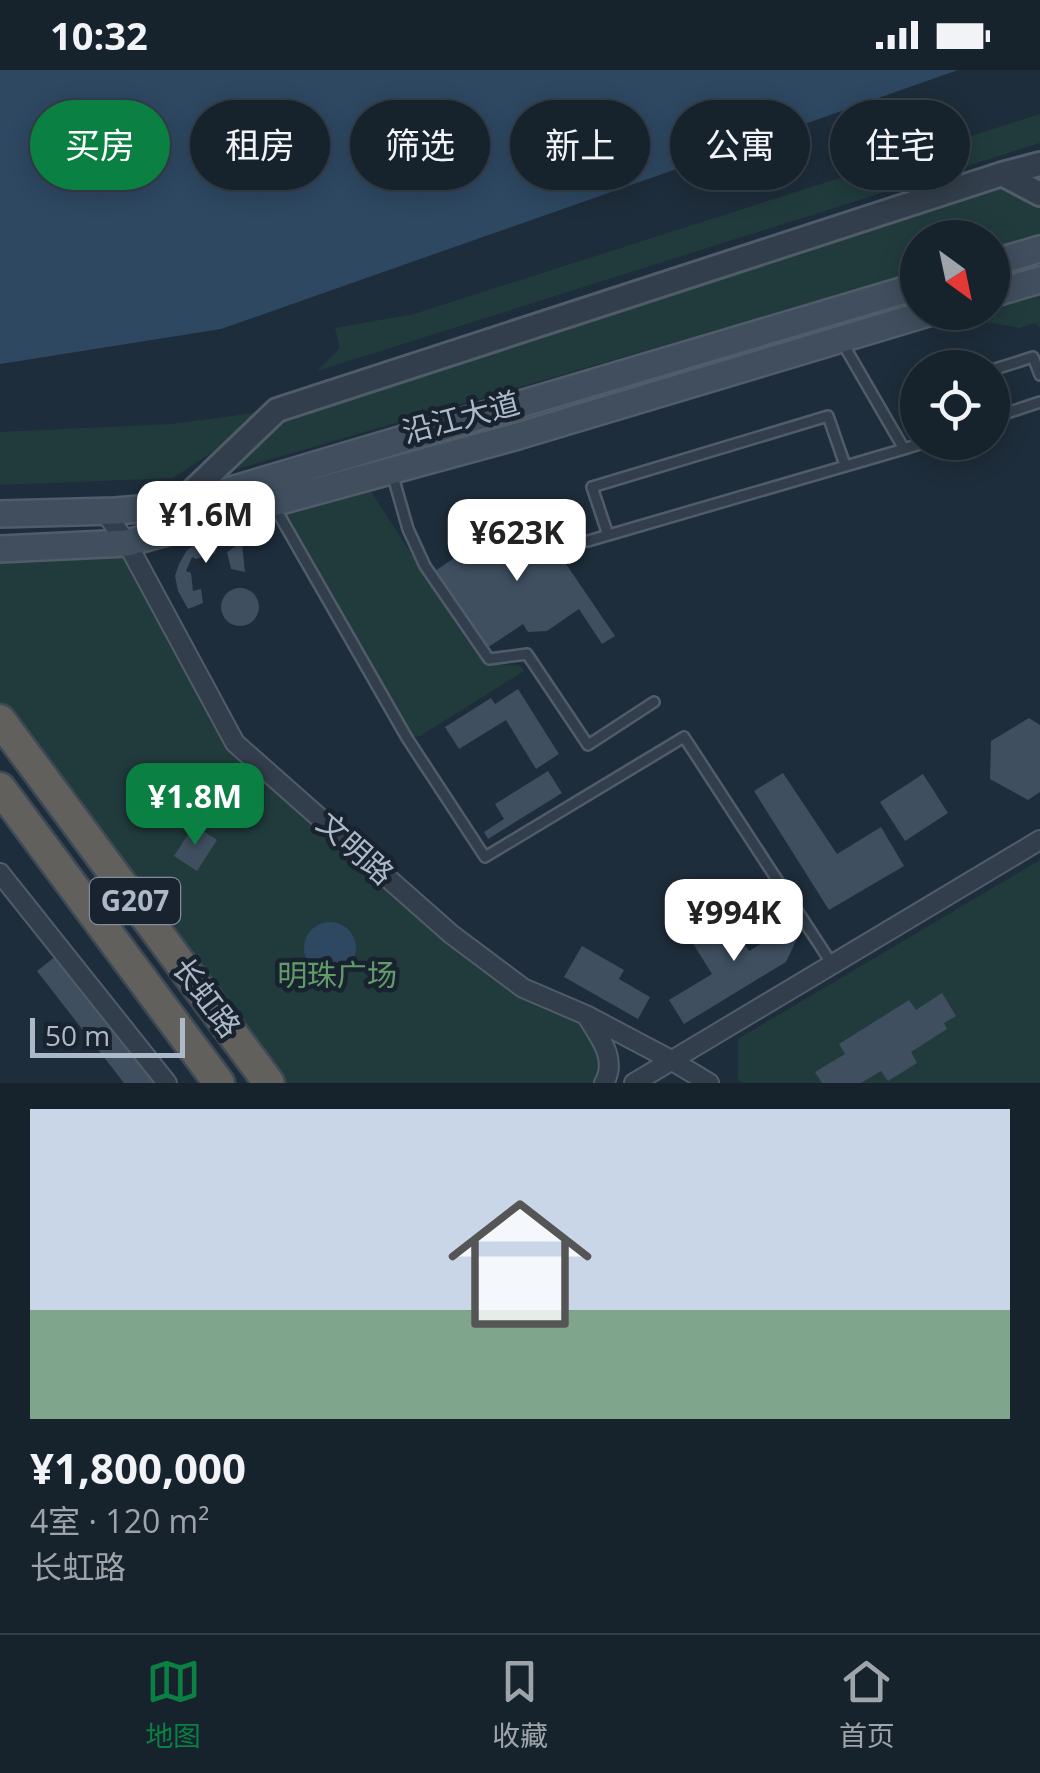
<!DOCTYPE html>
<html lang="zh">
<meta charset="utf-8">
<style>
body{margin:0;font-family:"Open Sans","Noto Sans SC",sans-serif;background:#232f38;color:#f1f3f6;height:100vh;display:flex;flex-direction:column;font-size:38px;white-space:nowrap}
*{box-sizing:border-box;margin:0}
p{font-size:32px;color:#9ea4a9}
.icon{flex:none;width:55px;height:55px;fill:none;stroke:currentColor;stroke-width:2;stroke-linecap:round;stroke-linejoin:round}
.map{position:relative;height:1013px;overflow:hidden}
.side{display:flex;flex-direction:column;background:#16222c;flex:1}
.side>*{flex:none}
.banner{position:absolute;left:30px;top:30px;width:980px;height:90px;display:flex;gap:20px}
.needle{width:65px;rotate:147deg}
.fabs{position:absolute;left:900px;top:150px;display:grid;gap:20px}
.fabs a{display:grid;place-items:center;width:110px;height:110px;border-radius:50%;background:#16222c;box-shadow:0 5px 25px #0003,0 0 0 2px #353f48;font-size:50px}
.scale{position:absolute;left:30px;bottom:25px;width:155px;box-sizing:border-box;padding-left:10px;border:5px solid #adb9c8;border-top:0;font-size:28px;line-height:35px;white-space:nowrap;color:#adb9c8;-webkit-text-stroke:8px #18232f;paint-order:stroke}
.price{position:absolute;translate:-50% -85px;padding:0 22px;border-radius:20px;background:#fff;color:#222;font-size:32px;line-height:65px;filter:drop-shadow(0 2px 5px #0008)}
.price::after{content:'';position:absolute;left:50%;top:60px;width:30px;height:22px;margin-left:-15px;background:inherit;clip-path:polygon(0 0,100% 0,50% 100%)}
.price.selected{background:#0b8043;color:#fff}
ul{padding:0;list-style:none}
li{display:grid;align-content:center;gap:20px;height:530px;padding:0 30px}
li+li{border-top:2px solid #353f48}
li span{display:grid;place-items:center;height:310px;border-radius:0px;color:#555}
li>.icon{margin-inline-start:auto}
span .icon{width:180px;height:180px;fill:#fffc;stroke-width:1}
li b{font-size:42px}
.pill{padding:0 35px;border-radius:45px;background:#16222c;box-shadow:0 5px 25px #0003,0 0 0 2px #353f48;font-size:35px;line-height:90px}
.pill.selected{background:#0b8043;color:#fff}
.status{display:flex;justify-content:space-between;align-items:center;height:70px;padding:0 50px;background:#16222c;direction:ltr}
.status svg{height:28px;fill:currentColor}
.tabs{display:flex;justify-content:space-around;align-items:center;height:140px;border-top:2px solid #353f48;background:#16222c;font-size:28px;color:#9ea4a9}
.tabs a{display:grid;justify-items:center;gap:5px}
.tabs .selected{color:#0b8043}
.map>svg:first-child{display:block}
.green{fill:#213b3c}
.water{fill:#2e4862}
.building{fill:#3f4f60}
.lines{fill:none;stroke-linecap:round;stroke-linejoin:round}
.service-casing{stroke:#505c69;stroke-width:14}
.minor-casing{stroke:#505c69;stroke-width:22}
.tertiary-casing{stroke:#505c69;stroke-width:28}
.secondary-casing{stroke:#505c69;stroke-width:30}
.trunk-casing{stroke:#3d4955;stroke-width:35}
.service{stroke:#323e4b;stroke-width:9}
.minor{stroke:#323e4b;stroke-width:18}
.tertiary{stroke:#323e4b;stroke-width:22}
.secondary{stroke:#404e5e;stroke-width:25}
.trunk{stroke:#61605c;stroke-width:30}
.labels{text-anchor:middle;stroke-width:9;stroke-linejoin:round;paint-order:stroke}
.shield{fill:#18232f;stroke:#808c9a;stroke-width:2.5}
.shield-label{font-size:28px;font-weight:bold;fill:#adb9c8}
.street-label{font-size:30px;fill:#adb9c8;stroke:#18232f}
.park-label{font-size:30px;fill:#629b6a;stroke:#18232f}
</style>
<div class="status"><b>10:32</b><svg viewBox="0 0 49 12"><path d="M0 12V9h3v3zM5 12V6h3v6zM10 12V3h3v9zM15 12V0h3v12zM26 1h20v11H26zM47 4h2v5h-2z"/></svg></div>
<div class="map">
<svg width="1040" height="1013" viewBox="0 0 1040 1013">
<rect width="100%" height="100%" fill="#1e2d3b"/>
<path class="green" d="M1040,44v29l-723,228 23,-23 -5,-20 79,-14z
M1040,94v73l-47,14 -1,-13h-74l-1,34 -711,206 64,-64 -97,64 -173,7v-53l171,-8 106,-14z
M1040,210v48l-5,-5 -16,5 -55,-10 -2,-5 30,-1 1,-18z
M363,409l105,163 28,22 24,2 4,5 -104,65 -13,2 -134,-235z
M127,473l108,200 288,245 63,27 17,27 1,41h-324l-105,-156 -175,-225v-153z
M1040,790v223h-297l-5,-3v-41z"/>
<path class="water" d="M0,0h958l-737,259 -221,35z
M304 878a26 26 0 1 1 52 0a26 26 0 1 1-52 0Z"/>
<path class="building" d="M528,438l87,128 -13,8 -23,-35 -32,22 -19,1 -5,-8 -36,24 -52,-77z
M241,463l4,39 -14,-3 -4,-17 8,-5v-5l-19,4 -1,7 -19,6 -4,-2 -6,14 5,2 2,18 8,-2 2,14 -15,6 -10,-18 -3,-15 4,-12 8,-14 9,-6z
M221 537a19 19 0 1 1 38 0a19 19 0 1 1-38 0Z
M518,619l41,65 -23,15 -30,-49 -47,29 -14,-22 46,-29 4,6z
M1029,648l11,7v67l-12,8 -38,-21 1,-38z
M548,701l14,22 -74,46 -4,-7 20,-13 -9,-15z
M783,703l54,81 44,-27 23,39 -75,44 -75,-119z
M923,704l25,39 -43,28 -25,-39z
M194,755l23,15 -20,31 -23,-15z
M777,844l26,12 -17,36 -102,62 -15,-24 43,-26 -20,-32 37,-23 20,32 15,-9z
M582,876l42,24 -5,9 31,18 -12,22 -74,-42z
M56,886l98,127h-30l-87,-112z
M942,923l14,23 -12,7 3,6 -36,23 6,11 -29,18 -7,-10 -20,12h-39l-7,-11 30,-18 -6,-10 70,-44 7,10z"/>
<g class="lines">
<g class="service-casing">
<path id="service" d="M992,300l41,-13 7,18
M992,348l48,-16
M904,379l22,-7
M392,403l16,56 17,37 64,93 38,-5 61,91 66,-43
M274,436l133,232 78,119 199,-120 148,227
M608,465l-16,-48 236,-71 17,49
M588,471l316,-92 -62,-107"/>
</g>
<g class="minor-casing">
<path id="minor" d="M104,441l23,32 108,200 216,191 72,54 63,27 85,45 38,23
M0,803l167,210
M586,945c13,21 32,44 18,68
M634,1013l406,-243"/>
</g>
<g class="tertiary-casing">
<path id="tertiary" d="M1002,104l38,20
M177,436l100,-96 725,-236 38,-10"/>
</g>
<g class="secondary-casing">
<path id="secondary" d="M992,193l48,-14
M992,224l48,-14
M0,444l115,-3 62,-5 741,-220
M0,479l127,-6 391,-107 414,-124"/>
</g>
<g class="trunk-casing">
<path id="trunk" d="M0,650l269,363
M0,718l219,295"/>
</g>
<use href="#service" class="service"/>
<use href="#minor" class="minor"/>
<use href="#tertiary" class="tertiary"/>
<use href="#secondary" class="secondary"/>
<use href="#trunk" class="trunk"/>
</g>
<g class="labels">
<rect class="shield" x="90" y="808" width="90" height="46" rx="8"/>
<g class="shield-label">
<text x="135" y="841">G207</text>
</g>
<g class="street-label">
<text transform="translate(461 348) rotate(-15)" y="10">沿江大道</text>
<text transform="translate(355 779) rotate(42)" y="10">文明路</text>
<text transform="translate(206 928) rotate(53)" y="10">长虹路</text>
</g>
<g class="park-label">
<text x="337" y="916">明珠广场</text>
</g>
</g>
</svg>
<div class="fabs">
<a><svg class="needle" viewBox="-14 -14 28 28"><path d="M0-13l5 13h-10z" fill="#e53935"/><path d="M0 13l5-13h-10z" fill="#9ea4a9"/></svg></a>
<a><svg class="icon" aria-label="locate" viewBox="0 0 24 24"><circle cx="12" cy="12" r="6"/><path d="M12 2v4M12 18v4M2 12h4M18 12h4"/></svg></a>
</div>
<div class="scale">50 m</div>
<b class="price" style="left:206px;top:496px">¥1.6M</b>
<b class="price" style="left:517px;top:514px">¥623K</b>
<b class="price selected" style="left:195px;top:778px">¥1.8M</b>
<b class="price" style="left:734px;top:894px">¥994K</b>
<div class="banner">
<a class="pill selected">买房</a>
<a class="pill">租房</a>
<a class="pill">筛选</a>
<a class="pill">新上</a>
<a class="pill">公寓</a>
<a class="pill">住宅</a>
</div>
</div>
<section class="side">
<ul>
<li><span style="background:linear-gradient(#c9d6e8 65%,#7fa58c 0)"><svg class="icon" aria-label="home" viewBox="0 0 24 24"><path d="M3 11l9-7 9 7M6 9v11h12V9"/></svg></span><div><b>¥1,800,000</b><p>4室 · 120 m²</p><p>长虹路</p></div></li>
</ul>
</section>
<nav class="tabs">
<a class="selected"><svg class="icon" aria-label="map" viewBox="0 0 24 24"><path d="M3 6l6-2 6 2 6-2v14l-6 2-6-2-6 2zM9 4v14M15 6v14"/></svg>地图</a>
<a><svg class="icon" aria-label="saved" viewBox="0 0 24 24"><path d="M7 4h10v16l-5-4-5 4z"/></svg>收藏</a>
<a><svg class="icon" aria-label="home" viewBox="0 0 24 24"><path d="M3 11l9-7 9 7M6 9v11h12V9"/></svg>首页</a>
</nav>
